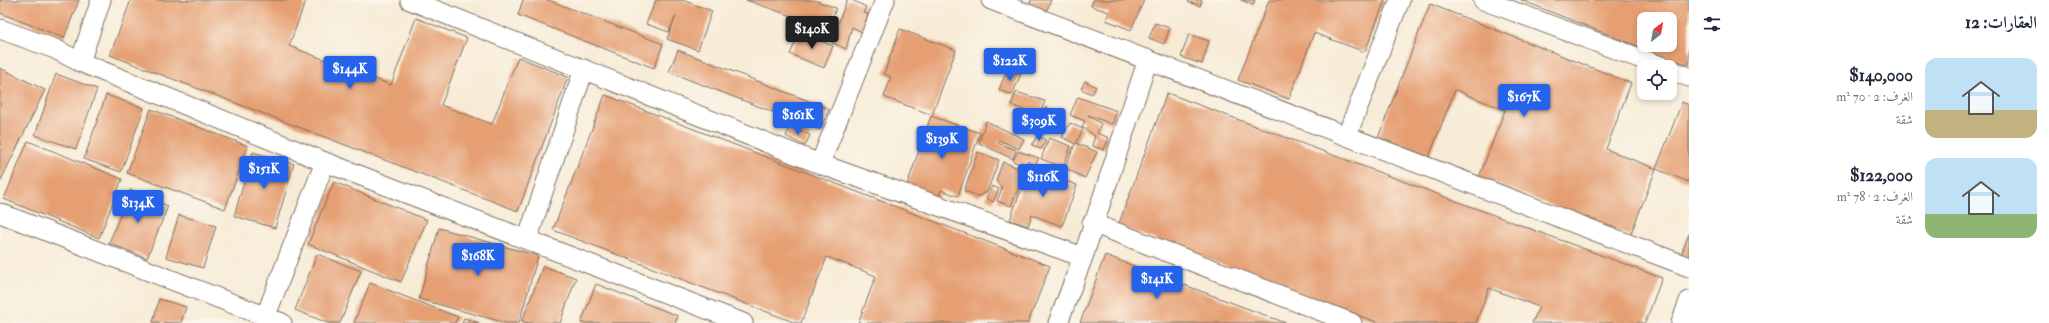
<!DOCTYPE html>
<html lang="ar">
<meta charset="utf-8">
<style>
body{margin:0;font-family:"IM FELL Double Pica",Amiri,serif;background:#f6f6f7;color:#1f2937;direction:rtl;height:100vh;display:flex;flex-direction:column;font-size:15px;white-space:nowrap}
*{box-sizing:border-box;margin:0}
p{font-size:13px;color:#747a83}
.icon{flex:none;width:22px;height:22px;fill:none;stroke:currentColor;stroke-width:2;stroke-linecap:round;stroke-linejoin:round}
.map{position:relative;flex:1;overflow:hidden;direction:ltr}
.panel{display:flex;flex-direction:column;background:#fff;width:360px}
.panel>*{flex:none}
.needle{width:26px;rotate:31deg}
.buttons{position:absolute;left:1637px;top:12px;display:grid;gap:8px}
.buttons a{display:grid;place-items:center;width:40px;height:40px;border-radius:8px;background:#fff;box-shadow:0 2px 6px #0003;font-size:20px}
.price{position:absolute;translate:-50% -34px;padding:0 9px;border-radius:4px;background:#2563eb;color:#fff;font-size:13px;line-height:26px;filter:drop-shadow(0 1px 2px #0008)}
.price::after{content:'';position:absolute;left:50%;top:24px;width:12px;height:9px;margin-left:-6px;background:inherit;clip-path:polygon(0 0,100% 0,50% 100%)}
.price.active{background:#222;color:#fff}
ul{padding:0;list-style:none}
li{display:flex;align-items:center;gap:12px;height:100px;padding:0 12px}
li span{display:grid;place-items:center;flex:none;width:112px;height:80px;border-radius:12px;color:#555}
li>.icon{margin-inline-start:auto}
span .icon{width:48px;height:48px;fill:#fffc;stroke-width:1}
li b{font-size:17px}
h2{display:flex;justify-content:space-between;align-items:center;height:48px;padding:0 12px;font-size:17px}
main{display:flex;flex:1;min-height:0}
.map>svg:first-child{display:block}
.building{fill:#e59f72;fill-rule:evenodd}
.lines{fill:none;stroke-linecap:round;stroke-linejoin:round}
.minor-casing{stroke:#7d6e5e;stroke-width:21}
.minor{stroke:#fff;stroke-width:19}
</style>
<main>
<section class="panel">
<h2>العقارات: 12<svg class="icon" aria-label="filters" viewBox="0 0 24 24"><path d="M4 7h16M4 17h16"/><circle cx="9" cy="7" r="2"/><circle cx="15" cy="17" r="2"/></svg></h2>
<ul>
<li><span style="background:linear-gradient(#bfe0f5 65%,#c2b280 0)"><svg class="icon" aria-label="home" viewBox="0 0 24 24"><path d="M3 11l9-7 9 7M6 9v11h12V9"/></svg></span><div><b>$140,000</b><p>الغرف: 2 · 70 m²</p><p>شقة</p></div></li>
<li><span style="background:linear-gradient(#bfe0f5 70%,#8fb573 0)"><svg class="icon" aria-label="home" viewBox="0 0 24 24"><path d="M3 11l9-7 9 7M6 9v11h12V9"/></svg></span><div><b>$122,000</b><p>الغرف: 2 · 78 m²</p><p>شقة</p></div></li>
</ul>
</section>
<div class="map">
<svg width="1689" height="323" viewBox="0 0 1689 323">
<rect width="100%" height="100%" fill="#fbf7ec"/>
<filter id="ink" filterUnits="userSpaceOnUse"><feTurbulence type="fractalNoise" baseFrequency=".025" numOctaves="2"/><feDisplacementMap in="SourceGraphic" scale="8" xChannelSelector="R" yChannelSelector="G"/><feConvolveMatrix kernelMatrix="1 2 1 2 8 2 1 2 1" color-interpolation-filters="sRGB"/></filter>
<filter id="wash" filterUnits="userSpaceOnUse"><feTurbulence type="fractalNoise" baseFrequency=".012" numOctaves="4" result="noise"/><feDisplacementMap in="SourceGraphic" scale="16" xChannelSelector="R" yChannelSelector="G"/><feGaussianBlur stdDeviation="0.9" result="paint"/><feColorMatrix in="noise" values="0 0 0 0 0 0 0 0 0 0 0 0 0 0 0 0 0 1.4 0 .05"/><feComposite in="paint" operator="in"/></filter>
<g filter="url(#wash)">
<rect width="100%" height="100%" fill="#f7ebd6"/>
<g id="blocks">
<path class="building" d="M0,0h79l-15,38 -64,-25z
M131,0h175l-17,46 102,39 25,-67 51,20 -26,67 51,19 26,-67 50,20 -50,134 -408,-156z
M523,0h25l115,44 -9,24 -136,-53z
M656,0h26l30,11 -14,39 -31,-11 9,-23 -7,16 -23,-8z
M746,0h68l22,8 -7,21z
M847,0h5l14,7 -3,6 5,1 -6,18 -10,-5 -6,22 -15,-7z
M1031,0h20l-5,12 -17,-6z
M1093,0h51l-13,30 -25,-10 3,-8 -18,-6z
M1189,0h13l-2,6 -12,-4z
M1241,0h14l-2,5z
M1269,0h116l-20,52 -51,-19 -25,66 -51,-19z
M1521,0h168v65l-47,-17zM1644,19h26v26h-26z
M1430,4l201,79 -25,66 50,20 -26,67 -151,-59 26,-67 -50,-20 -26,67 -51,-19z
M1155,23l15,5 -6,16 -15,-6z
M900,29l56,21 -24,65 -48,-18 7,-20 -7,-3z
M800,33l33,13 -9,22 -34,-14z
M1189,34l20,7 -7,23 -21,-7z
M678,50l151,59 -9,21 -151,-58z
M0,68l45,22 -45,92z
M1007,69l14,5 -9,21 -13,-5z
M56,74l41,15 -21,60 -41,-14z
M1085,81l11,6 -4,7 -11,-5z
M1016,92l29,9 -6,15 -28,-11z
M1167,93l495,185 -17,45h-113l7,-16 -50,-19 -13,35h-97l-261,-97z
M106,95l38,13 -23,64 -37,-13z
M605,95l445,171 -22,57h-170l18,-47 -49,-19 -26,66h-5l-243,-93z
M1078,97l39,14 -5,13 -24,-9 13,9 -4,9 12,5 -5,12 -12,-4 3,-10 -13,-9 3,-6 -15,-6z
M1682,102l7,3v77l-33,-13z
M1046,107l16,10 -8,15 -16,-10z
M151,109l97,37 -23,63 -98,-36z
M931,116l49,17 -22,63 -17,-6 -4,12 -32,-11z
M986,121l38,18 -5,10 -20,-9 -1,3 18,7 -3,9 -34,-16z
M1070,123l13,6 -7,14 21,9 -12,26 -20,-10 10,-24 -13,-7z
M791,126l19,9 -5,11 -19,-10z
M1037,136l9,4 -5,9 -9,-4z
M1049,138l22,8 -8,21 -22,-8z
M28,141l94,38 -23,59 -95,-39z
M1018,151l21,7 -4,7 -8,-4 -2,5 -12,-5z
M253,152l41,12 -19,64 -41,-12z
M978,152l21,8 -12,32 -9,4 -14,-5z
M1003,162l22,9 -14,35 -14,-5 5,-13 -6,-8z
M1029,167l48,18 -15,41 -30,-11 -4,11 -18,-6z
M334,182l93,38 -26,62 -93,-38z
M992,186l7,3 -6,13 -7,-4z
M130,190l38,16 -21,52 -38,-15z
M179,215l37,11 -13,42 -37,-11z
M439,228l99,28 -19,67h-13l-87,-24z
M1689,234v25l-8,-4z
M317,254l44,17 -21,52h-12l-33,-13z
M1105,255l50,19 131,49h-206z
M543,266l33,12 -16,45h-32l-6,-2z
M370,283l88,34 -3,6h-101z
M596,284l82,32 -3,7h-94z
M159,299l27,8 -5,16 -28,-1z
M464,318l15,5h-17z"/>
</g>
</g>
<g filter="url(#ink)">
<use href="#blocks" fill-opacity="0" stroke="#7d6e5e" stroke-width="1"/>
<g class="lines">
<g class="minor-casing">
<path id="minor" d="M410,0l410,164 263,93
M991,0l698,267
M1483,0l180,67
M0,29l55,20 25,13 245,100 418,161
M80,62l21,-62
M1670,70l19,7
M1347,135l53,-135
M820,164l65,-164
M0,213l282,110
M1092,223l260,100
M527,240l57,-171
M263,323l62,-161
M1058,323l25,-66 65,-198
M1681,323l8,-22"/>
</g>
<use href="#minor" class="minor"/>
</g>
</g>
</svg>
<div class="buttons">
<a><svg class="needle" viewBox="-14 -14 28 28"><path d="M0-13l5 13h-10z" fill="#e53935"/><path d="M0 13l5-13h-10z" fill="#747a83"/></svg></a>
<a><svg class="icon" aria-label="locate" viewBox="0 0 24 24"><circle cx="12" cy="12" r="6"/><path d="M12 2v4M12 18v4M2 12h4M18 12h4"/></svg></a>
</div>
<b class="price active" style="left:812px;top:50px">$140K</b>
<b class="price" style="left:1010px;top:82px">$122K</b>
<b class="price" style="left:350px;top:90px">$144K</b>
<b class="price" style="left:1524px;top:118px">$167K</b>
<b class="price" style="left:798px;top:136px">$161K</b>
<b class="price" style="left:1039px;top:142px">$309K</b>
<b class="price" style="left:942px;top:160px">$139K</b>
<b class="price" style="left:264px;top:190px">$151K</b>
<b class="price" style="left:1043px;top:198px">$116K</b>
<b class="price" style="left:138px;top:224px">$134K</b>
<b class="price" style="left:478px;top:277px">$168K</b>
<b class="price" style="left:1157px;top:300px">$141K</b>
</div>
</main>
